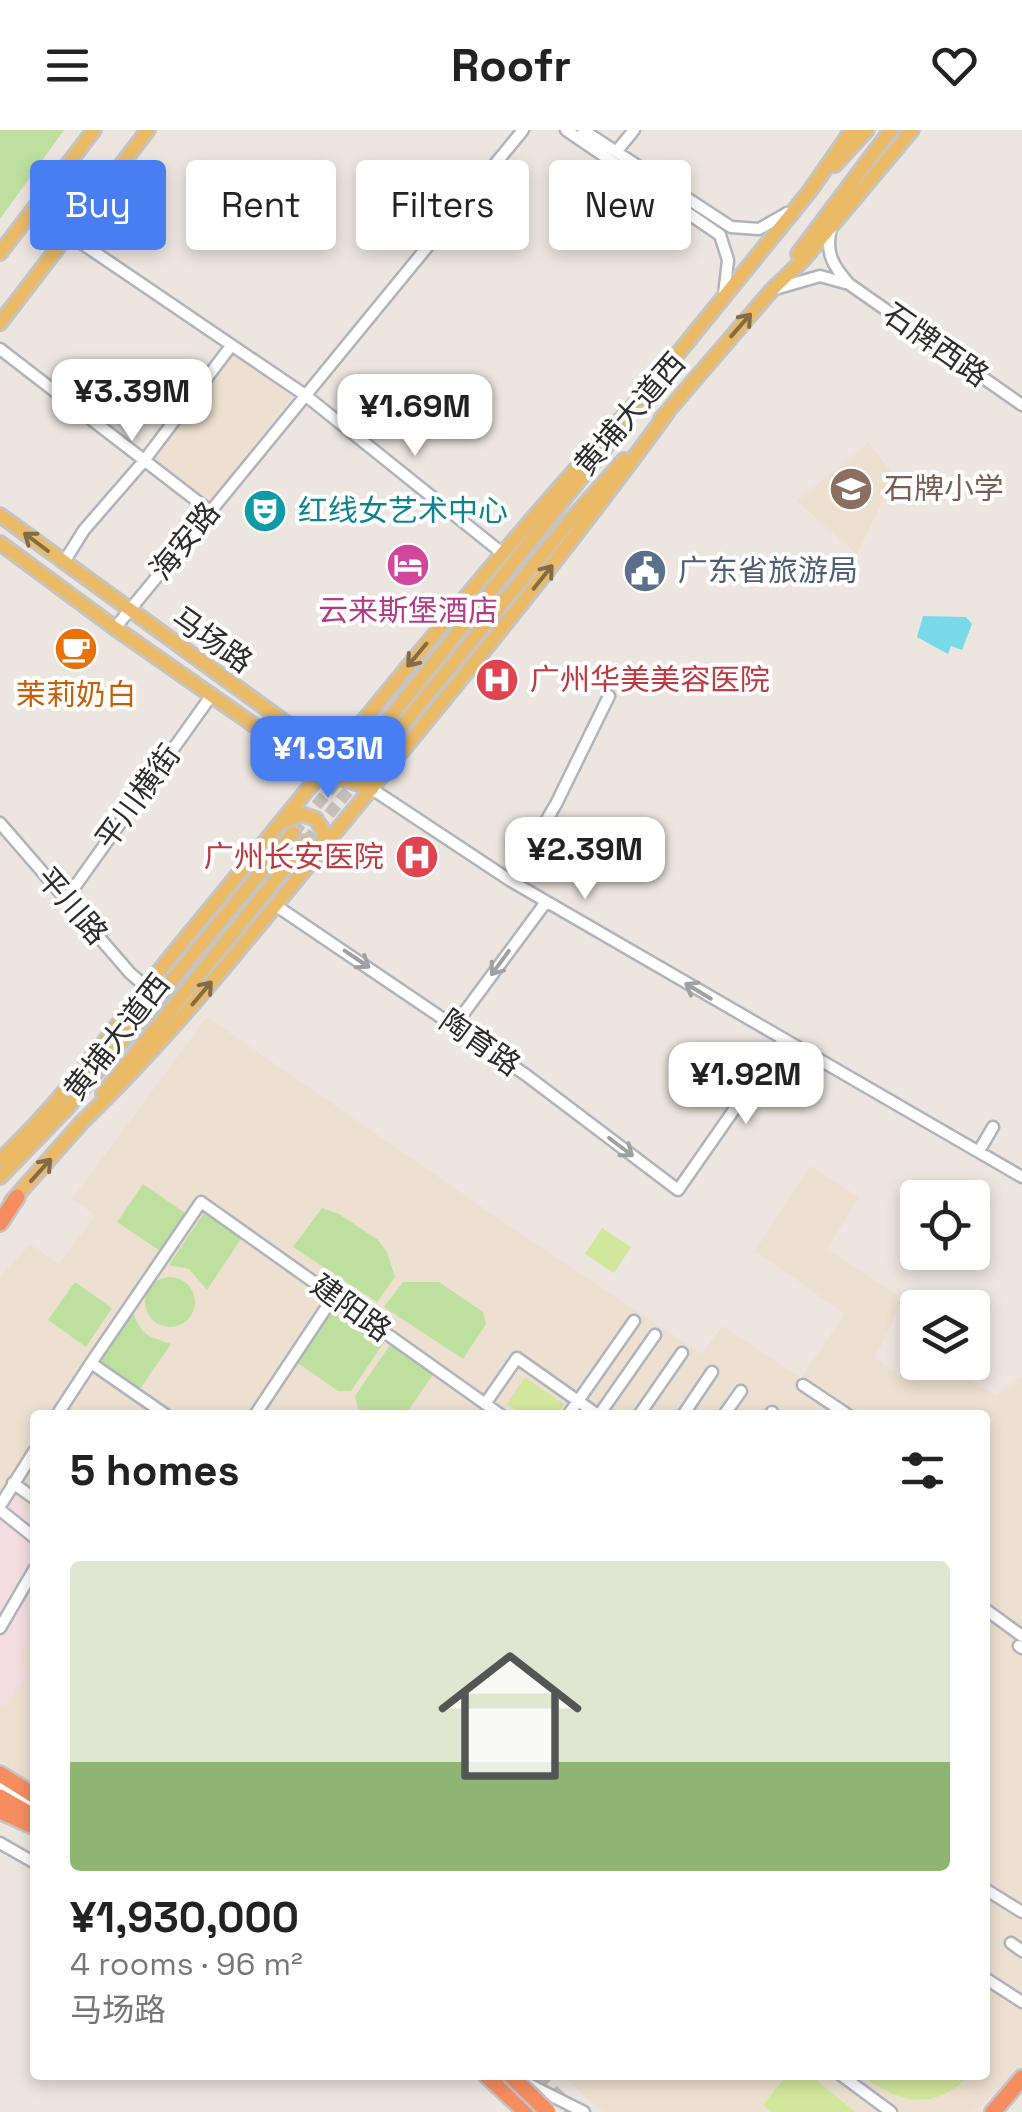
<!DOCTYPE html>
<meta charset="utf-8">
<style>
body{margin:0;font-family:"Space Grotesk","Noto Sans SC",sans-serif;background:#f6f6f6;color:#222;height:100vh;display:flex;flex-direction:column;font-size:38px;white-space:nowrap}
*{box-sizing:border-box;margin:0}
p{font-size:32px;color:#767676}
.icon{flex:none;width:55px;height:55px;fill:none;stroke:currentColor;stroke-width:2;stroke-linecap:round;stroke-linejoin:round}
.map{position:relative;flex:1;overflow:hidden}
.details{position:absolute;left:30px;top:1280px;width:960px;height:670px;display:flex;flex-direction:column;background:#fff;border-radius:10px;box-shadow:0 5px 15px #0003}
.details>*{flex:none}
.top-card{position:absolute;left:30px;top:30px;width:962px;height:90px;display:flex;gap:20px}
.buttons{position:absolute;left:900px;top:1050px;display:grid;gap:20px}
.buttons a{display:grid;place-items:center;width:90px;height:90px;border-radius:10px;background:#fff;box-shadow:0 5px 15px #0003;font-size:50px}
.price{position:absolute;translate:-50% -85px;padding:0 22px;border-radius:20px;background:#fff;color:#222;font-size:32px;line-height:65px;filter:drop-shadow(0 2px 5px #0008)}
.price::after{content:'';position:absolute;left:50%;top:60px;width:30px;height:22px;margin-left:-15px;background:inherit;clip-path:polygon(0 0,100% 0,50% 100%)}
.price.current{background:#487ef1;color:#fff}
ul{padding:0;list-style:none}
li{display:grid;align-content:center;gap:20px;height:530px;padding:0 40px}
li span{display:grid;place-items:center;height:310px;border-radius:10px;color:#555}
li>.icon{margin-inline-start:auto}
span .icon{width:180px;height:180px;fill:#fffc;stroke-width:1}
li b{font-size:42px}
h2{display:flex;justify-content:space-between;align-items:center;height:120px;padding:0 40px;font-size:42px}
.chip{padding:0 35px;border-radius:10px;background:#fff;box-shadow:0 5px 15px #0003;font-size:35px;line-height:90px}
.chip.current{background:#487ef1;color:#fff}
header{display:flex;justify-content:space-between;align-items:center;height:130px;padding:0 40px;background:#fff;font-size:45px;font-weight:800}
.map>svg:first-child{display:block}
.education{fill:#ede0d0}
.medical{fill:#f3dde1}
.green{fill:#bee09f}
.pitch{fill:#d1e79b}
.water{fill:#78dae9}
.lines{fill:none;stroke-linecap:round;stroke-linejoin:round}
.major-tunnel{stroke:#c6c0bb;stroke-width:12;stroke-dasharray:12 6;stroke-linecap:butt}
.highway-tunnel{stroke:#c6c0bb;stroke-width:15;stroke-dasharray:15 8;stroke-linecap:butt}
.minor-casing{stroke:#afb3bc;stroke-width:15}
.major-casing{stroke:#c4c4c4;stroke-width:18}
.highway-casing{stroke:#c4c4c4;stroke-width:20}
.minor{stroke:#fff;stroke-width:10}
.major{stroke:#eaba67;stroke-width:12}
.highway{stroke:#f68d60;stroke-width:15}
.highway-bridge-casing{stroke:#c4c4c4;stroke-width:20;stroke-linecap:butt}
.highway-bridge{stroke:#f68d60;stroke-width:15}
.oneway{stroke:#826c47}
.oneway2{stroke:#a0a0a0}
.labels{text-anchor:middle;stroke-width:8;stroke-linejoin:round;paint-order:stroke}
.street-label{font-size:30px;fill:#2c2c2c;stroke:#fff}
.education-label{font-size:30px;fill:#785e54;stroke:#fff;text-anchor:start}
.culture-label{font-size:30px;fill:#0d838f;stroke:#fff;text-anchor:start}
.service-label{font-size:30px;fill:#4e5e75;stroke:#fff;text-anchor:start}
.hotel-label{font-size:30px;fill:#b23c85;stroke:#fff}
.health-label{font-size:30px;fill:#be3a42;stroke:#fff;text-anchor:start}
.food-label{font-size:30px;fill:#c56008;stroke:#fff}
</style>
<header><svg class="icon" aria-label="menu" viewBox="0 0 24 24"><path d="M4 6h16M4 12h16M4 18h16"/></svg>Roofr<svg class="icon" aria-label="heart" viewBox="0 0 24 24"><path d="M12 20l-8-8c-3-5 5-10 8-4 3-6 11-1 8 4z"/></svg></header>
<div class="map">
<svg width="1022" height="1982" viewBox="0 0 1022 1982">
<rect width="100%" height="100%" fill="#ede5df"/>
<path class="education" d="M234,223l58,44 -84,107 -58,-44z
M868,313l27,33 -38,78 -60,-53z
M207,887l305,211 190,126 20,-28 79,52 44,-64 -90,-63 55,-85 49,31 -32,52 76,50 -28,59 29,21 58,-4 35,21 25,-20v692l-49,44h-370l-41,-37h423v-660h-950v371l-35,-26v-483l30,-33 29,20 36,-49 -23,-16z"/>
<path class="medical" d="M0,1359l35,25v121l-16,23 11,16 -27,34 -3,-2z"/>
<path class="green" d="M0,0h64l-64,89z
M143,1054l42,29 -25,38 -43,-29z
M322,1078l17,6 39,26 9,12 8,25 -18,25 -84,-55z
M206,1080l37,26 -36,54 -18,-21 -20,-4z
M145 1172a25 25 0 1 1 50 0a25 25 0 1 1-50 0Z
M75,1152l37,26 -26,39 -38,-27z
M403,1152h36l44,30 3,12 -23,35 -79,-52z
M334,1166l55,39 -38,56h-13l-46,-32z
M133,1183c11,26 15,22 38,31l-31,45 -42,-27z
M394,1209l43,30 -32,46h-38l-9,-7 -3,-12z"/>
<path class="pitch" d="M602,1098l29,19 -17,26 -29,-19z
M525,1247l39,27 -7,11h-34l-16,-11z
M787,1945h23l45,37h-84l-8,-7z
M860,1945h111c-41,37 -67,29 -111,0z"/>
<path class="water" d="M923,486l43,1 6,7 -10,26 -11,-4 -3,8 -31,-17z"/>
<g class="lines">
<path class="major-tunnel" d="M293,703l87,-103
M306,712l86,-104"/>
<path class="highway-tunnel" d="M535,1945l38,37"/>
<g class="minor-casing">
<path id="minor" d="M566,0l154,105 8,25 -4,35
M583,0l148,97 28,2 28,-16
M616,22l18,-22
M831,98c-6,25 2,38 18,56l173,121
M68,104l237,161 197,158
M775,159l45,-13 25,7
M0,219l210,162
M64,432l20,-32 59,-68 88,-116
M115,498l408,-498
M372,659l139,92 511,296
M0,693l130,150 16,14
M511,751l45,-77 53,-108
M66,769l145,-203
M275,775l251,170 152,115 104,-149
M455,895l91,-123
M979,1021l14,-24
M803,1255l45,30
M485,1274l32,-46 61,43 56,-80
M57,1285l34,-52
M166,1285l-75,-52 110,-161 300,213
M255,1285l79,-119
M568,1285l10,-14 20,14
M599,1285l56,-80
M639,1285l43,-62
M683,1285l29,-43
M724,1285l17,-24
M770,1285l2,-3
M13,1353l22,16
M0,1376l35,-56
M0,1380l35,28
M985,1479l37,27
M0,1498l35,-60
M1019,1516l3,2
M0,1654l35,23
M0,1713l35,20
M985,1759l37,23
M1011,1813l11,8
M985,1848l37,24
M841,1945l50,37
M520,1950l64,32"/>
</g>
<g class="major-casing">
<path id="major" d="M835,35l32,-35
M0,123l94,-123
M798,124l93,-124
M0,193l148,-193
M641,269l168,-207 43,-62
M661,289l109,-127 33,-32 109,-130
M0,385l333,242 39,32
M0,413l115,85 206,144 44,14
M359,596c1,24 9,39 36,35
M380,600l228,-286
M392,608l177,-216 55,-62
M284,692l17,-8 15,5 8,14 -3,13
M103,964l203,-252
M79,995c95,-91 176,-195 259,-296 113,-137 225,-273 329,-416
M0,1030c70,-65 124,-147 185,-221 152,-183 298,-372 460,-546
M0,1047l67,-69 226,-275
M12,1071l70,-79"/>
</g>
<g class="highway-casing">
<path id="highway" d="M0,1093l17,-26
M0,1644l35,22
M0,1667l35,20
M0,1681l33,15
M486,1945l40,37
M993,1982l29,-34"/>
</g>
<use href="#minor" class="minor"/>
<use href="#major" class="major"/>
<use href="#highway" class="highway"/>
<g class="highway-bridge-casing">
<path id="highway-bridge" d="M510,1945l38,37"/>
</g>
<use href="#highway-bridge" class="highway-bridge"/>
</g>
<defs><path id="oneway-shaft" d="M-6 0H5M1.5-3L5.5 0L1.5 3" fill="none" stroke-width="1.6" stroke-linecap="round" stroke-linejoin="round" transform="scale(2.5)"/></defs>
<g class="oneway">
<use href="#oneway-shaft" transform="translate(741 195) rotate(-49)"/>
<use href="#oneway-shaft" transform="translate(36 412) rotate(-143)"/>
<use href="#oneway-shaft" transform="translate(543 447) rotate(-51)"/>
<use href="#oneway-shaft" transform="translate(417 525) rotate(130)"/>
<use href="#oneway-shaft" transform="translate(202 863) rotate(-50)"/>
<use href="#oneway-shaft" transform="translate(41 1040) rotate(-48)"/>
</g>
<g class="oneway2">
<use href="#oneway-shaft" transform="translate(357 829) rotate(34)"/>
<use href="#oneway-shaft" transform="translate(500 833) rotate(126)"/>
<use href="#oneway-shaft" transform="translate(698 861) rotate(-149)"/>
<use href="#oneway-shaft" transform="translate(621 1017) rotate(37)"/>
</g>
<defs>
<g id="school-disc" transform="scale(2.25)"><circle r="9.5" fill="#8d6e63" stroke="#fff"/><path d="M0-5L7-2L0 1L-7-2ZM-4 1L0 2.5L4 1V4Q0 6-4 4Z" fill="#fff"/></g>
<g id="theatre-disc" transform="scale(2.25)"><circle r="9.5" fill="#0f9aa8" stroke="#fff"/><path d="M-5-5.5Q0-4 5-5.5V0Q5 5 0 6Q-5 5-5 0ZM-3.3-2.5H-1v1.5H-3.3ZM1-2.5H3.3v1.5H1ZM-2.8 1Q0 5.5 2.8 1Z" fill="#fff"/></g>
<g id="hotel-disc" transform="scale(2.25)"><circle r="9.5" fill="#d1479c" stroke="#fff"/><path d="M-6-4.5h1.5V1H6V5H4.5V3h-9V5H-6ZM-4 0a1.8 1.8 0 1 1 3.6 0ZM.5 0V-2.5h3Q6-2.5 6 0Z" fill="#fff"/></g>
<g id="civic-disc" transform="scale(2.25)"><circle r="9.5" fill="#5c6f8a" stroke="#fff"/><path d="M-.6-6.5H3V-4.5H.6V-3L4-1V1h2V6H-6V1h2V-1L-.6-3ZM-1.2 2.5V6h2.4V2.5Z" fill="#fff"/></g>
<g id="cafe-disc" transform="scale(2.25)"><circle r="9.5" fill="#e8710a" stroke="#fff"/><path d="M-5.5-4.5H6V0H3Q3 3.5 0 3.5H-2.5Q-5.5 3.5-5.5 0ZM3-3.2v2h1.7v-2ZM-6 4.5H4V6H-6Z" fill="#fff"/></g>
<g id="hospital-disc" transform="scale(2.25)"><circle r="9.5" fill="#e0444e" stroke="#fff"/><path d="M-5-5h3v3.5h4V-5h3V5h-3V1.5h-4V5h-3Z" fill="#fff"/></g>
</defs>
<g fill-rule="evenodd">
<use href="#school-disc" x="851" y="359"/>
<use href="#theatre-disc" x="265" y="381"/>
<use href="#hotel-disc" x="408" y="435"/>
<use href="#civic-disc" x="645" y="441"/>
<use href="#cafe-disc" x="76" y="519"/>
<use href="#hospital-disc" x="497" y="550"/>
<use href="#hospital-disc" x="417" y="727"/>
</g>
<g class="labels">
<g class="street-label">
<text transform="translate(936 215) rotate(35)" y="10">石牌西路</text>
<text transform="translate(630 284) rotate(-49)" y="10">黄埔大道西</text>
<text transform="translate(185 411) rotate(-51)" y="10">海安路</text>
<text transform="translate(212 510) rotate(35)" y="10">马场路</text>
<text transform="translate(138 667) rotate(-54)" y="10">平川横街</text>
<text transform="translate(72 776) rotate(49)" y="10">平川路</text>
<text transform="translate(117 907) rotate(-52)" y="10">黄埔大道西</text>
<text transform="translate(480 913) rotate(35)" y="10">陶育路</text>
<text transform="translate(351 1178) rotate(36)" y="10">建阳路</text>
</g>
<g class="education-label">
<text x="884" y="369">石牌小学</text>
</g>
<g class="culture-label">
<text x="298" y="391">红线女艺术中心</text>
</g>
<g class="service-label">
<text x="678" y="451">广东省旅游局</text>
</g>
<g class="hotel-label">
<text x="408" y="491">云来斯堡酒店</text>
</g>
<g class="health-label">
<text x="530" y="560">广州华美美容医院</text>
<text x="384" y="737" text-anchor="end">广州长安医院</text>
</g>
<g class="food-label">
<text x="76" y="575">茉莉奶白</text>
</g>
</g>
</svg>
<div class="buttons">
<a><svg class="icon" aria-label="locate" viewBox="0 0 24 24"><circle cx="12" cy="12" r="6"/><path d="M12 2v4M12 18v4M2 12h4M18 12h4"/></svg></a>
<a><svg class="icon" aria-label="layers" viewBox="0 0 24 24"><path d="M12 4l9 5-9 5-9-5zM3 14l9 5 9-5"/></svg></a>
</div>
<b class="price" style="left:132px;top:314px">¥3.39M</b>
<b class="price" style="left:415px;top:329px">¥1.69M</b>
<b class="price current" style="left:328px;top:671px">¥1.93M</b>
<b class="price" style="left:585px;top:772px">¥2.39M</b>
<b class="price" style="left:746px;top:997px">¥1.92M</b>
<div class="top-card">
<a class="chip current">Buy</a>
<a class="chip">Rent</a>
<a class="chip">Filters</a>
<a class="chip">New</a>
</div>
<section class="details">
<h2>5 homes<svg class="icon" aria-label="filters" viewBox="0 0 24 24"><path d="M4 7h16M4 17h16"/><circle cx="9" cy="7" r="2"/><circle cx="15" cy="17" r="2"/></svg></h2>
<ul>
<li><span style="background:linear-gradient(#dfe7d0 65%,#8fb573 0)"><svg class="icon" aria-label="home" viewBox="0 0 24 24"><path d="M3 11l9-7 9 7M6 9v11h12V9"/></svg></span><div><b>¥1,930,000</b><p>4 rooms · 96 m²</p><p>马场路</p></div></li>
</ul>
</section>
</div>
